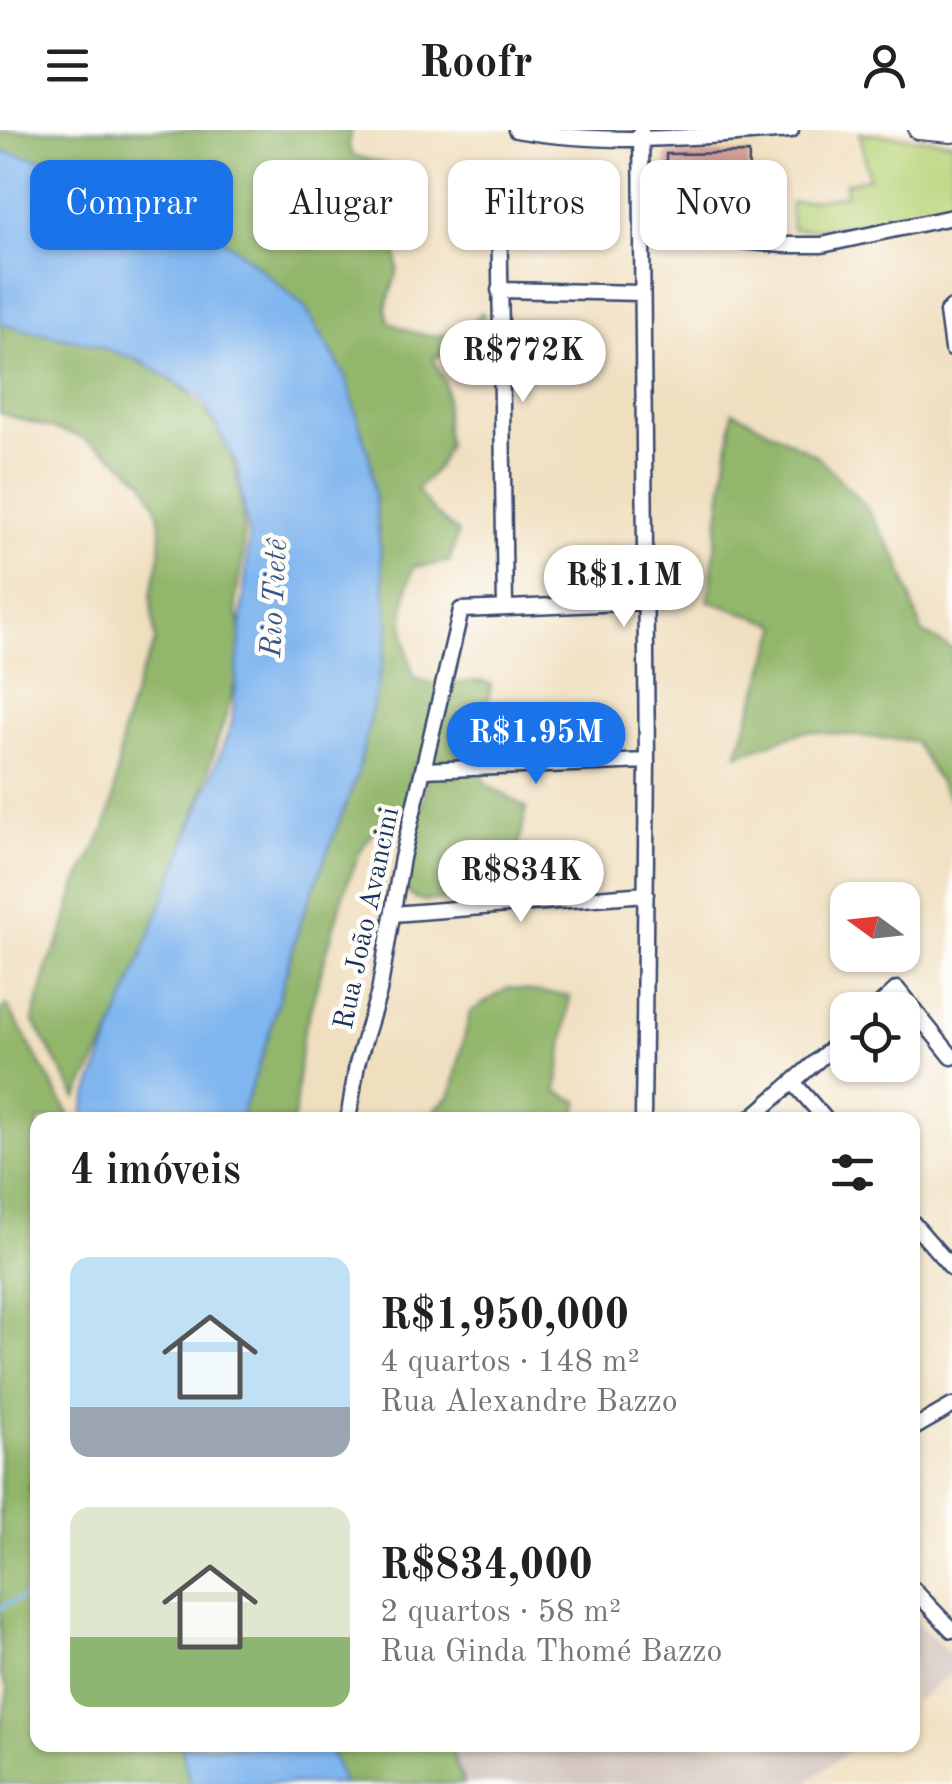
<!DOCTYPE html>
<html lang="pt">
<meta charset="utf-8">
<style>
body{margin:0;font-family:"Old Standard TT",serif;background:#f6f6f6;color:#202124;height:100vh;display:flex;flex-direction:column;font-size:38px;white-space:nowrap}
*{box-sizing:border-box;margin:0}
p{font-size:32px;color:#757577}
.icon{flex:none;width:55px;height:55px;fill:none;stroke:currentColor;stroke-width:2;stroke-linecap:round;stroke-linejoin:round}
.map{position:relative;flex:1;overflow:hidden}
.side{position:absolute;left:30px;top:982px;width:890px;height:640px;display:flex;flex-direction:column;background:#fff;border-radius:20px;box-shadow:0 2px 8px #0004}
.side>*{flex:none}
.top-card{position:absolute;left:30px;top:30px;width:892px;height:90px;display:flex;gap:20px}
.needle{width:65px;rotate:285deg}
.buttons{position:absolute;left:830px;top:752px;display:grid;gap:20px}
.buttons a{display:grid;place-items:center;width:90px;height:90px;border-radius:20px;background:#fff;box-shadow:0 2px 8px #0004;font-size:50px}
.price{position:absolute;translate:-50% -85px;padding:0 22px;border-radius:35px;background:#fff;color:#222;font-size:32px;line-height:65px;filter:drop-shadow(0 2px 5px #0008)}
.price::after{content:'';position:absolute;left:50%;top:60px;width:30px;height:22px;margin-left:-15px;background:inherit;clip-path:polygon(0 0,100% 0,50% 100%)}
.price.active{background:#1a73e8;color:#fff}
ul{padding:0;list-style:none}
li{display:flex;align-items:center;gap:30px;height:250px;padding:0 40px}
li span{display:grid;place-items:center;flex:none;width:280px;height:200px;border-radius:20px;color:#555}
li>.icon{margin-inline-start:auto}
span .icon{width:120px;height:120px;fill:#fffc;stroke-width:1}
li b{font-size:42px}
h2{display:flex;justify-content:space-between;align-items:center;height:120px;padding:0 40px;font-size:42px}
.pill{padding:0 35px;border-radius:20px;background:#fff;box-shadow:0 2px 8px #0004;font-size:35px;line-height:90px}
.pill.active{background:#1a73e8;color:#fff}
header{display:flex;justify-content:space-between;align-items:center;height:130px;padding:0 40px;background:#fff;font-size:45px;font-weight:800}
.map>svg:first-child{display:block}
.industrial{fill:#cfc0bb}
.green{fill:#b9d47a;stroke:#6a826c;stroke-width:2.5}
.forest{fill:#92b66a;stroke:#567264;stroke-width:2.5}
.water{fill:#80b6ef;stroke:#4e72a6;stroke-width:2.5}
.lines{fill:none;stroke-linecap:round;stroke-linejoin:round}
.stream{stroke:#80b6ef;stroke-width:4}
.building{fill:#d39e94}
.minor-casing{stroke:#3b496d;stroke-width:19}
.tertiary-casing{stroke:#3b496d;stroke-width:22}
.minor{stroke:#fff;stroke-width:14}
.tertiary{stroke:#fff;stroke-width:18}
.labels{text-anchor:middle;stroke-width:9;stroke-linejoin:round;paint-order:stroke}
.street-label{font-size:28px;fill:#1b2f5e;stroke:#fdfcf7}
.water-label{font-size:30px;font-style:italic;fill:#39588a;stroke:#fdfcf7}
</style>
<header><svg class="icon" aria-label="menu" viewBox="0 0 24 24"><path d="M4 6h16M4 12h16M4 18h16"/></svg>Roofr<svg class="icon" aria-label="person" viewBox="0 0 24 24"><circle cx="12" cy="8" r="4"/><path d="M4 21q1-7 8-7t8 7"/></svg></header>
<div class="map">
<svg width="952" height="1654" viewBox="0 0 952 1654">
<rect width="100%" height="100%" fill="#fdfcf7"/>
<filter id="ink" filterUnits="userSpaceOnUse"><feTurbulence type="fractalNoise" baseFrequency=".01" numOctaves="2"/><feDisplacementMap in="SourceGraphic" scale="20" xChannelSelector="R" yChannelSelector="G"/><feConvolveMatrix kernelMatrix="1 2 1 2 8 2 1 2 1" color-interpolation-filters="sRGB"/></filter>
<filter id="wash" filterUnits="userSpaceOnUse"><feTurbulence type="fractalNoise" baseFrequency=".0048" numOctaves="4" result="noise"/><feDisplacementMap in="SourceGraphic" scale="40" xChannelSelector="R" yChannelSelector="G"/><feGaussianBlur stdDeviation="2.25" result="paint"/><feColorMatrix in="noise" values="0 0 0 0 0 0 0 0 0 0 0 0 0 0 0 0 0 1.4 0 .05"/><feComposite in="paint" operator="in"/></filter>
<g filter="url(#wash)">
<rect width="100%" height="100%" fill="#f0dfbf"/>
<path class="industrial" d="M913,1488l39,38v17l-39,30z
M410,1615h446l-51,39h-360z"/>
<path class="green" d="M860,3l92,9v65l-128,22h-32l-2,-26 56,-8 -1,-12 24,-5z"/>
<path class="forest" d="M0,0h352l-4,12 4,13 64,18 -16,39 -4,32 2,25 -12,39 3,13c29,19 72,22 92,-9l3,2c-1,28 -28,33 -50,44 1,9 6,13 10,22 6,17 -3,42 4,64l-11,24 -20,21c10,17 23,31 41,43l-9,30 -36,5c-14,45 -11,66 1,111l23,7 43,-4 11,3c0,15 -13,32 -4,45 18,26 46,-4 65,-6 20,-3 24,4 43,-12 -24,86 -83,20 -113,58v8l4,7 40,24 -16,86 -82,7c-66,-6 20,-99 -8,-140l-5,2c-9,16 -6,35 -15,52l-13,-1 -27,37 -16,41 -42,146 -8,82h-83l109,-612 -320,-346z
M0,188c101,22 225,54 240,175 3,19 4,42 3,61 -1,16 -6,31 -7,46 -1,17 10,35 7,52 -6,33 -18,65 -28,96 -9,31 -17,65 -31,94v16l-50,132 -57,108 -44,-78 15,-55 14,-30 15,-51 28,-55 8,-28 10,-71 16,-52 16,-35 -4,-48 9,-41 1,-26 -5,-23 -13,-25 -35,-28 -27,-15 -81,-24z
M733,281l84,45 49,51 33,55 23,70 30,17v155l-38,-63 -110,-10 -67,24 42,-130 -71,-24z
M508,858l62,8 -13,95 22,11 -5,18h-150l27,-25 19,-83z
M7,875l62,109 -1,6h-30v345l-9,23h9v257h148l3,39h-189v-53l8,-42 -8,-15v-664z
M310,1615h139l15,39h-145z"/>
<path class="water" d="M0,21l135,27 107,75 62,53 41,69 26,88 18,166 -7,35 -25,112 -57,147 -36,128 -25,69h-157l4,-20 146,-377 17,-184 -12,-74 -35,-66 -61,-38 -53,-18 -88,-19z
M181,1615h148l14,39h-153z"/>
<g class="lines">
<path class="stream" d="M0,1478l38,-18"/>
</g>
<g id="blocks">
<path class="building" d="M749,23l-1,45 -82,-1v-43z"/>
</g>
</g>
<g filter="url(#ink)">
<use href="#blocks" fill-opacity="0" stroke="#3b496d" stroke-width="2.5"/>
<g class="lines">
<g class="minor-casing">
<path id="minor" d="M516,0c91,16 183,7 275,0
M641,0l6,631 -4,359
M499,73l6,405
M642,102l141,13h39l130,-28
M499,160l143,3
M952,177l-5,5 5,37
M424,640l223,-9
M393,784l253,-20
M874,880l23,-21 55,68
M793,952l33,38
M348,990l9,-56 22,-72 23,-134 59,-248 184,-8
M749,990l99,-86
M912,1092l40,46
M912,1299l40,-23
M912,1458l40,42"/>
</g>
<g class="tertiary-casing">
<path id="tertiary" d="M918,0l34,3"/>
</g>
<use href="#minor" class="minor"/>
<use href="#tertiary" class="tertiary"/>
</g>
</g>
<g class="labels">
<g class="street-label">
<text transform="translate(365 788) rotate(-78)" y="10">Rua João Avancini</text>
</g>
<g class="water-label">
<text transform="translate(273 468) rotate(-87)" y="10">Rio Tietê</text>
</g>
</g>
</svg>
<div class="buttons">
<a><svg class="needle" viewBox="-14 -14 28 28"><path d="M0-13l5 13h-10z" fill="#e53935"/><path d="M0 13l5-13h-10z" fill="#757577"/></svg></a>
<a><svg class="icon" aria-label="locate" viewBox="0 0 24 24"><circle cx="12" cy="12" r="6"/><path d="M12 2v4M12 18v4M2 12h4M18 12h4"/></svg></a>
</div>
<b class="price" style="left:523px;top:275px">R$772K</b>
<b class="price" style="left:624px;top:500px">R$1.1M</b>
<b class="price active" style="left:536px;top:657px">R$1.95M</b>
<b class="price" style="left:521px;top:795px">R$834K</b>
<div class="top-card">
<a class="pill active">Comprar</a>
<a class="pill">Alugar</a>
<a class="pill">Filtros</a>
<a class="pill">Novo</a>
</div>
<section class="side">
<h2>4 imóveis<svg class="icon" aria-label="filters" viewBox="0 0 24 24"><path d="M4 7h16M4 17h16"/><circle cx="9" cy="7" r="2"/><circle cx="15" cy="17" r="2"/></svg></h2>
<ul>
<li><span style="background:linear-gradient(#bfe0f5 75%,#9aa5b1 0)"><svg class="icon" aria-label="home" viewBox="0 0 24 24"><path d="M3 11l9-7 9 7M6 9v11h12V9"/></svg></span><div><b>R$1,950,000</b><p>4 quartos · 148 m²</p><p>Rua Alexandre Bazzo</p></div></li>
<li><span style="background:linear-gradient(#dfe7d0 65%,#8fb573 0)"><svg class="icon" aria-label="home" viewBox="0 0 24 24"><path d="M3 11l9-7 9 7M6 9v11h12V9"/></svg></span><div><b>R$834,000</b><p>2 quartos · 58 m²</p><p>Rua Ginda Thomé Bazzo</p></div></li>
</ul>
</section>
</div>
